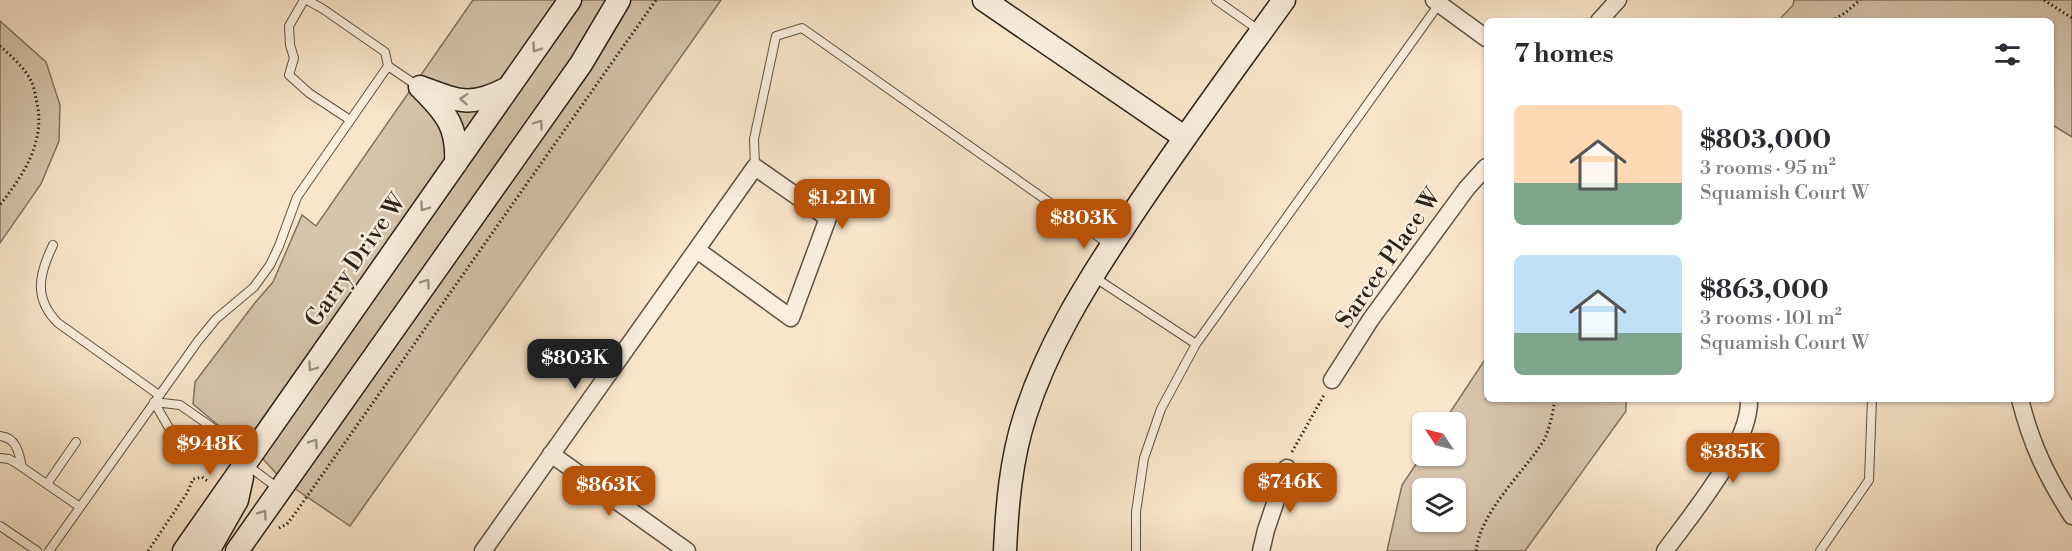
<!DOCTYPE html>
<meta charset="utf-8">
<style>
body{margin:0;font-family:"Libre Bodoni",serif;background:#f2f2f3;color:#2b2b33;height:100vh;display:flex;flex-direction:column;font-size:22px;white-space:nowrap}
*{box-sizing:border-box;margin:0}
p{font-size:20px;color:#7c7c81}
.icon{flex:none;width:33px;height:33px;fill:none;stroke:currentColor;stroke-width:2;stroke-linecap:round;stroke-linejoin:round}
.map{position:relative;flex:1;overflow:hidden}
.sheet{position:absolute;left:1484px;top:18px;width:570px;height:384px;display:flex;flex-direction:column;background:#fff;border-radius:9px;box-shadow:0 2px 4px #0004}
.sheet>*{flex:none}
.needle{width:39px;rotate:305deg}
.fabs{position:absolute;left:1412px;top:412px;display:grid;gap:12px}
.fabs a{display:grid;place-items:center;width:54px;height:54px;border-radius:9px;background:#fff;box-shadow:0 2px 4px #0004;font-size:30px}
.price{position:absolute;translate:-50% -51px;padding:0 14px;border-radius:12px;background:#b45309;color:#fff;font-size:20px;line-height:39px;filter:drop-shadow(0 2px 3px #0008)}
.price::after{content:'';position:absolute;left:50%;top:36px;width:18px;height:14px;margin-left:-9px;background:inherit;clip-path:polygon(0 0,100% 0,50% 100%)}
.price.on{background:#222;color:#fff}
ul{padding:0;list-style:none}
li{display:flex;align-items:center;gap:18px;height:150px;padding:0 30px}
li span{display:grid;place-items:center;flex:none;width:168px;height:120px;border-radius:9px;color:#555}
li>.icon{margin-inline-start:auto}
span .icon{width:72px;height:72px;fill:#fffc;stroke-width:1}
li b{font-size:26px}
h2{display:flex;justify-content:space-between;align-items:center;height:72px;padding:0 30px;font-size:26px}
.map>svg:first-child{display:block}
.green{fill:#d6c4ac;stroke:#807262;stroke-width:1.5;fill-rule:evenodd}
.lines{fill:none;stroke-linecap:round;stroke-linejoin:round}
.lane-casing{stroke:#5e5244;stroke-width:10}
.street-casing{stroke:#5e5244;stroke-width:19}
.secondary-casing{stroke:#2b2118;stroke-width:25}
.path{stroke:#2b2118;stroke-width:3;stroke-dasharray:1.5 3;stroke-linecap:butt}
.lane{stroke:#fbeedd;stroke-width:8}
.street{stroke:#fbeedd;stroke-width:16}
.secondary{stroke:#fbeedd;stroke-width:22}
.oneway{stroke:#9d9284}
.labels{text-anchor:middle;stroke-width:5;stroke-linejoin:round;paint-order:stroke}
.street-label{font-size:24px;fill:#2b2118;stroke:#fbeedd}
</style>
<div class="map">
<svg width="2072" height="551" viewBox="0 0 2072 551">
<rect width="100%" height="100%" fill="#f9e5ca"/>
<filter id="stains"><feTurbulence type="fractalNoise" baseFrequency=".00333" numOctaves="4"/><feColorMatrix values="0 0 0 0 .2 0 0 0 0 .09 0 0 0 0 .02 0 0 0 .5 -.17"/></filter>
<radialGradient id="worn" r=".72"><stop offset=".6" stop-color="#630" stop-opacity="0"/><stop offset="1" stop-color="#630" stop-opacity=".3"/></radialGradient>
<path class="green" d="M473,0h248l-371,526 -68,-46 -27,-30 -36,-24 -26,-22 2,-22 59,-78 19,-22 29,-67 14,11z
M1794,0h278v137l-21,-13 -1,-103h-272l15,-16z
M0,21l46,41 14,43 -1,36 -18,43 -41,59z
M1486,358v41h140v12l-101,140h-138l15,-66 20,-30 33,1v-33h-12zM1422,489h33v33h-33z"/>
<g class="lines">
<g class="lane-casing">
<path id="lane" d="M304,0l-15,26 1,19 4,13 -5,17 20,18 41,27
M1216,0l44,31
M388,66l31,21
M755,167l-1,-28 22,-103 26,-8 308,217
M53,245c-14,29 -20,53 5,78l101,72
M1094,277l102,67
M154,402l26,3 46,32 5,16 48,36
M154,402l15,26 43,29 19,-4
M0,436c17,2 19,17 22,31
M0,458l9,1 7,4 64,44
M47,484l29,-42
M0,526l37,25
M49,551l149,-210 18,-22 38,-32 16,-22 9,-19 18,-49 91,-131 -3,-14 -62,-43 -16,-9
M1136,551v-39l8,-54 17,-49 35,-65 243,-340
M1820,551l49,-71 3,-81"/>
</g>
<g class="street-casing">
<path id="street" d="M1434,0l52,38
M1599,21l19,-21
M1332,380l39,-61 96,-131 19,-21
M2020,399c11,45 27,78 52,117
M551,454l136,97
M483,551l272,-384 73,51 -37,100 -94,-68
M1261,551l5,-21 21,-62
M1665,551c26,-36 86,-107 84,-152"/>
</g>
<g class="secondary-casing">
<path id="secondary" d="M984,0l200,137
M420,87c38,14 50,21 88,1
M423,90c24,24 35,38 33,73
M184,551l386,-551
M208,551l29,-51 5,-23
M237,551l344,-487 38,-64
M1005,551c2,-45 6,-92 20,-135 22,-69 59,-129 99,-189 51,-78 106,-152 160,-227"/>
</g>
<path class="path" d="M2044,0l28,18
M1831,21l14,-8 15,-13
M0,46c11,10 25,22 31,35 3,5 4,12 5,18 11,41 -12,75 -36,106
M1292,452l32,-57
M279,528l8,-4 7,-9 362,-515
M148,551l39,-58 6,-14 9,-2 7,5
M1476,551c5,-41 47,-77 68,-111 6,-12 9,-28 11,-41"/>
<use href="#lane" class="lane"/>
<use href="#street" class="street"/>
<use href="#secondary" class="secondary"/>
</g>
<defs><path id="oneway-chevron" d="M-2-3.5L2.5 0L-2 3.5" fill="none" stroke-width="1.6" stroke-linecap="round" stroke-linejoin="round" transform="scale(1.5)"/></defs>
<g class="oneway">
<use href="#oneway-chevron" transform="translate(536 48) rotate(125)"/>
<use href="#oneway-chevron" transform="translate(464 99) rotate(-176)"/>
<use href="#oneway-chevron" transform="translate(539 124) rotate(-55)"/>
<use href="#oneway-chevron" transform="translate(424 207) rotate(125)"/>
<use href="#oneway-chevron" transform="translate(426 283) rotate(-55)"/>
<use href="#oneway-chevron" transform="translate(312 367) rotate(125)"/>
<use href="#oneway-chevron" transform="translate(314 443) rotate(-55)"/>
<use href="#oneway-chevron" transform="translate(263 514) rotate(-54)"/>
</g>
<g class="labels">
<g class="street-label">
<text transform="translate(1388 258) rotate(-55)" y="8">Sarcee Place W</text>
<text transform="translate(355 260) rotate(-55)" y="8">Garry Drive W</text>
</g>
</g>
<rect width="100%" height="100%" filter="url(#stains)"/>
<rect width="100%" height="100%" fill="url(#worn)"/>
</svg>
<div class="fabs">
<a><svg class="needle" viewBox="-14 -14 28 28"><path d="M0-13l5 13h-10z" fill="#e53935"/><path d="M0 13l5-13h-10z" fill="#7c7c81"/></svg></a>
<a><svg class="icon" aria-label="layers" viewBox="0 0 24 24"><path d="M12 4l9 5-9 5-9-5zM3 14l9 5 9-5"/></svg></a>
</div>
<b class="price" style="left:842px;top:230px">$1.21M</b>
<b class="price" style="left:1084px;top:250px">$803K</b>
<b class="price on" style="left:575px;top:390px">$803K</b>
<b class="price" style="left:210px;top:476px">$948K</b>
<b class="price" style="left:1733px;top:484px">$385K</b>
<b class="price" style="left:1290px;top:514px">$746K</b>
<b class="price" style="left:609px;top:517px">$863K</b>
<section class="sheet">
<h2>7 homes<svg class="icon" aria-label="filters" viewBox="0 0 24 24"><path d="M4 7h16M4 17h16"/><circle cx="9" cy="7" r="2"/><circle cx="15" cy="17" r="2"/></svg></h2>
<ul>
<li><span style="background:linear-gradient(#ffd9b3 65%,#7fa58c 0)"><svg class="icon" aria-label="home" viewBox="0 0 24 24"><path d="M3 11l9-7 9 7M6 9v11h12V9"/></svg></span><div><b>$803,000</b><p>3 rooms · 95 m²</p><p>Squamish Court W</p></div></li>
<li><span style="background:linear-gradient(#bfe0f5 65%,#7fa58c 0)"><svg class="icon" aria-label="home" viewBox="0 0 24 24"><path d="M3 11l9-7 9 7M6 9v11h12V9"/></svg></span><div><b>$863,000</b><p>3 rooms · 101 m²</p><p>Squamish Court W</p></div></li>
</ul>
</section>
</div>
